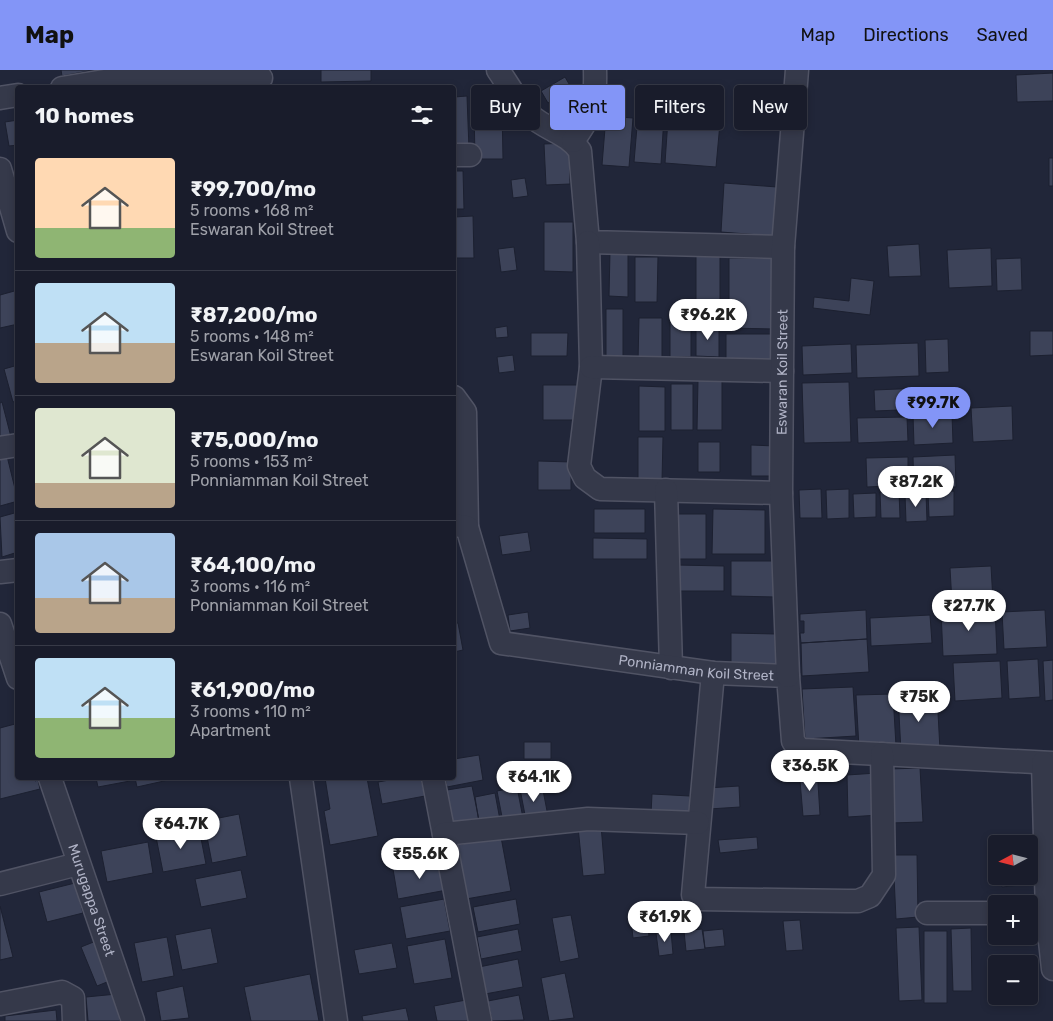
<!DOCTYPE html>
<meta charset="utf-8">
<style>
body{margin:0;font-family:Rubik,sans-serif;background:#222533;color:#f1f3f6;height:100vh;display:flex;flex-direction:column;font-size:19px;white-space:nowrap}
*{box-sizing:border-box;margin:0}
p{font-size:16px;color:#9fa1a9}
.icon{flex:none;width:28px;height:28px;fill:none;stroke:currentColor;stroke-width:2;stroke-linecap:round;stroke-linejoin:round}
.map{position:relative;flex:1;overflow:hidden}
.side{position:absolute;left:15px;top:15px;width:441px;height:695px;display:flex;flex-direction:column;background:#191c2b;border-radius:5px;box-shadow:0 2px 8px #0003,0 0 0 1px #373a47}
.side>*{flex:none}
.hud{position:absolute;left:471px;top:15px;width:475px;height:45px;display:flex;gap:10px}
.needle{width:32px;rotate:263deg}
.tools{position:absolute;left:988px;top:765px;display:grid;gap:10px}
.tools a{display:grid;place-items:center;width:50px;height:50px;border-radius:5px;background:#191c2b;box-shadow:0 2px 8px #0003,0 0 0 1px #373a47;font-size:25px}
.price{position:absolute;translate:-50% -42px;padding:0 11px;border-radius:18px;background:#fff;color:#222;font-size:16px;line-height:32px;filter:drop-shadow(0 1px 2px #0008)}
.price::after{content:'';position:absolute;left:50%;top:30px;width:15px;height:11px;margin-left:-8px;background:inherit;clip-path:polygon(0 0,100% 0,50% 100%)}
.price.on{background:#8395f7;color:#111}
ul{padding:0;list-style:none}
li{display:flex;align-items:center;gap:15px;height:125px;padding:0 20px}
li+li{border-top:1px solid #373a47}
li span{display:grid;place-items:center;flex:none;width:140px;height:100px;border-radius:5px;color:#555}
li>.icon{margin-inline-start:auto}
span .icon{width:60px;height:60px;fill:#fffc;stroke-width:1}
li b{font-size:21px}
h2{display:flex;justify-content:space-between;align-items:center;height:60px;padding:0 20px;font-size:21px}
.pill{padding:0 18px;border-radius:5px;background:#191c2b;box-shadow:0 2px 8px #0003,0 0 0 1px #373a47;font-size:18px;line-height:45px}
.pill.on{background:#8395f7;color:#111}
header{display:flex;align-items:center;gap:30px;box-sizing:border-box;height:70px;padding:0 25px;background:#8395f7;color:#111}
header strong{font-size:24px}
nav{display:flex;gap:28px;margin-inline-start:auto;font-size:18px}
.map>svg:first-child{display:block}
.building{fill:#3d4359;stroke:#1c2030}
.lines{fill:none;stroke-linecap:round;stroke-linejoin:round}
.minor-casing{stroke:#505364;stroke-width:25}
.minor{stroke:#35394a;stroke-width:22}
.labels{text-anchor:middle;stroke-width:4;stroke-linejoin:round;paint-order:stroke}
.street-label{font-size:14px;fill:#b0b3c6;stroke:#1a1e2e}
</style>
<header>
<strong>Map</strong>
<nav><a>Map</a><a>Directions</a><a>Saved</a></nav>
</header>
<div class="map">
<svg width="1053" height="951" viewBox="0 0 1053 951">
<rect width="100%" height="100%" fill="#212639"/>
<path class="building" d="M61,0h33l-32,6z
M321,0h50v11l-50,1z
M1053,3v28l-36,1 -1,-27z
M565,7l7,12 -24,14 -7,-12z
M467,26l2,53 -15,1v-53z
M568,29l5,10 -16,10 -6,-10z
M474,38h28l1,51h-28z
M638,45l26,2 -3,47 -27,-2z
M606,46l27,2 -4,49 -27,-2z
M668,49l52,4 -4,44 -51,-4z
M18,50v25l-9,1 -4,-24z
M569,73l1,41 -24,1 -2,-41z
M1049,88h4v28h-4z
M454,101h9l1,38h-10z
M525,108l3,18 -15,2 -2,-18z
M724,113l53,4 -4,49 -52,-4z
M473,146l1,42h-20v-41z
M544,152h29v50l-29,-1z
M919,174l2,32 -32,1 -2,-31z
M514,177l3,23 -16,2 -3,-23z
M991,178l1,38 -43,2 -2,-38z
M696,180h24v60h-24z
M610,181l18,1v45l-19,-1z
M635,187h23l-1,45h-22z
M729,188h46l-1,71 -45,-1z
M1021,188l1,32 -25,1 -1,-32z
M851,208l23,3 -4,34 -57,-7 1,-11 35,4z
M18,220v34l-18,4v-33z
M606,239h17v50l-17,-1z
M639,248h23v44h-24z
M670,252h21v35h-21z
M696,255h23v32l-23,-1z
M507,256l1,11 -12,1 -1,-10z
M1030,261h23v24l-23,1z
M531,263h37l-1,23h-36z
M726,264h48v26l-48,-1z
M948,269l1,33 -23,1 -1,-33z
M918,273l1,33 -62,2 -1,-33z
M851,274l1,29 -49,2 -1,-29z
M513,285l2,16 -16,2 -2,-16z
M18,295v35l-5,2 -9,-33z
M698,310l24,1v49h-25z
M849,312l2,60 -47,1 -2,-60z
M671,314h22v46h-22z
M543,315h35v35h-35z
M639,316l26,1v44h-26z
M922,318l1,21 -48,2 -1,-21z
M2,332l9,35 -11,3v-37z
M1012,336l1,34 -40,2 -2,-34z
M952,344l1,29 -39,2 -1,-30z
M907,347l1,24 -50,2 -1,-25z
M638,367h25l-1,44h-24z
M698,372h22v30h-22z
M751,375l24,1v30h-24z
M955,385l1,32 -42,1 -1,-31z
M7,386l11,45 -18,5v-48z
M908,387v28l-41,2 -1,-29z
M538,391l33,1v28h-33z
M821,419l1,29h-22l-1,-28z
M849,419v29l-22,1 -1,-29z
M899,421l1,27h-19l-1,-26z
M954,421v25l-25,1 -1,-25z
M876,423v24l-22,1 -1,-24z
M926,423l1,28 -21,1 -1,-28z
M594,439h51v24h-51z
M713,439l52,1v44h-53z
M18,442v40l-16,5 -2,-40z
M673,444h33v45h-33z
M528,462l3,19 -29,4 -3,-19z
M593,468l54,1v20h-54z
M731,491h45v36l-45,-1z
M676,495l48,1v25h-48z
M991,496l2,35 -41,2 -2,-35z
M995,538l2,46 -54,2 -2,-45z
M866,540l1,29 -66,4 -1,-10h4v-12h-4v-7z
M1045,540l2,37 -43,2 -2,-37z
M528,542l2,16 -20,3 -2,-16z
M930,545l2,28 -61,3 -1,-28z
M454,553h4l5,27 -9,2z
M731,563l45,1v31l-45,-1z
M867,569l2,33 -67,4 -1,-33z
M1038,589l2,38 -31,2 -2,-38z
M1053,590v40l-8,1 -2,-40z
M1000,591l2,37 -47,3 -2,-38z
M853,617l3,49 -51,3 -3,-50z
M893,624l3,52 -37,2 -3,-53z
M937,624l3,56 -39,2 -3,-57z
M15,654l3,9v45h16l1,3 3,-1 2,9 -40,10v-71z
M524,672h27v17h-27z
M479,685l4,25 -36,7 -2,-9h9v-19z
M817,698l3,47 -17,1 -4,-47z
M920,698l3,54 -32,1 -2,-54z
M877,703l2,42 -31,2 -1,-42z
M96,708h33l1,3 -32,6z
M135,708h38v1l-36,8z
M325,708h42l11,58 -48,9 -6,-34 6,-2z
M401,708h20l4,18 -43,8 -4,-22z
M542,715l6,31 -22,4 -6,-31z
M472,716l7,34 -26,5 -6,-35z
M739,716l1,21 -31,2 -2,-21z
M517,717l6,31 -20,4 -6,-31z
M495,723l5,27 -21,3 -4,-26z
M652,724l38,2 -1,20 -38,-2z
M239,744l8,42 -35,7 -8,-42z
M601,755l4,49 -22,2 -5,-49z
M199,758l7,36 -43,8 -7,-35z
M501,767l10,54 -45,8 -10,-54z
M757,767l1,12 -38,4 -2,-13z
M148,772l5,31 -46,9 -6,-31z
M893,785h24l1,62 -22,2z
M441,790l6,30 -49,9 -5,-30z
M241,800l6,28 -46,9 -6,-28z
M1029,803l1,11 -28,3 -2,-11h29z
M75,813l8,30 -36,9 -8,-30z
M444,829l6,32 -44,8 -6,-32z
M516,829l4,25 -42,8 -5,-25z
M0,836l13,51 -13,3z
M571,845l8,43 -19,4 -8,-44z
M647,848l2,18 -16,2 -2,-18z
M800,850l3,30 -17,1 -3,-30z
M919,857l3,73 -23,1 -3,-73z
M211,858l7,35 -36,7 -7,-35z
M971,858l1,63h-19l-2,-62z
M518,859l4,22 -41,8 -4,-22z
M702,859l3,20 -19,2 -2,-20z
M723,859l2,17 -20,2 -2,-17z
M671,861l2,23 -14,2 -3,-23z
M924,861h23v72h-23z
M167,867l7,39 -32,6 -8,-39z
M445,869l7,39 -38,6 -7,-38z
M96,871l16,39 -15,6 -16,-39z
M392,873l5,25 -38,6 -5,-24z
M518,889l5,28 -38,7 -6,-27z
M565,903l9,45 -25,3 -8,-43z
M310,904l9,47h-68l-7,-34z
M183,916l6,32 -28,3 -5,-29z
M117,924l3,27h-32l-2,-24z
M519,925l5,25 -32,1 -4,-20z
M466,930l4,21h-33l-3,-15z
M406,938l3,13h-46l-1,-5z
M56,940l1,11h-52v-5z"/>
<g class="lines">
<g class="minor-casing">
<g id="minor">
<path d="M498,0c10,14 20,33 32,45 16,15 38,18 50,36l8,91 195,5"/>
<path d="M62,18l49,-8 150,-2"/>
<path d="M0,28l18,-3"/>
<path d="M573,71c20,-28 23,-36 22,-71"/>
<path d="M454,85h16"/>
<path d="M0,99l18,62"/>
<path d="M588,172l3,125 -12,99 6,12 15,11 181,4"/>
<path d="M591,297l191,4"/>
<path d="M454,327l11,15 2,115"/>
<path d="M0,378l18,-3"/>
<path d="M666,420l5,178"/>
<path id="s1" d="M454,455l13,2 34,116 212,30 75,3 5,65 5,7 5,2 250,13"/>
<path d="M0,502l18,-2"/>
<path d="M0,554l18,54"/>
<path d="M713,603l-20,222 3,4 151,2h11l12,-5 14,-21 -2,-121"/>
<path id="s2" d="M788,606l-7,-183 2,-246 14,-177"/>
<path d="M1043,693l4,151 6,55"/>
<path id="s3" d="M50,708l83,243"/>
<path d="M301,708l35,243"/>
<path d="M433,708l47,243"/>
<path d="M444,764l144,-15 110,4"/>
<path d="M0,814l78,-20"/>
<path d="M927,843h69"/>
<path d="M0,934l62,-12 11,6 1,23"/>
</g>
</g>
<use href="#minor" class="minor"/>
</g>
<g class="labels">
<g class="street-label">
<text dy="5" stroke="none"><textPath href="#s2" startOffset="304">Eswaran Koil Street</textPath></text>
<text dy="5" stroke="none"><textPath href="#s1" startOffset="331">Ponniamman Koil Street</textPath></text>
<text dy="5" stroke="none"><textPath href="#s3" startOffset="129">Murugappa Street</textPath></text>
</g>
</g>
</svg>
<div class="tools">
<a><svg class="needle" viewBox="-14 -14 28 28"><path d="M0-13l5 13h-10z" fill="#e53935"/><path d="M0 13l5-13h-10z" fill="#9fa1a9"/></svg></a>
<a>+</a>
<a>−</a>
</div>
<b class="price" style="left:708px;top:271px">₹96.2K</b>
<b class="price on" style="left:933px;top:359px">₹99.7K</b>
<b class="price" style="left:916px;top:438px">₹87.2K</b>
<b class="price" style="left:969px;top:562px">₹27.7K</b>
<b class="price" style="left:919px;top:653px">₹75K</b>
<b class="price" style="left:810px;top:722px">₹36.5K</b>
<b class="price" style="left:534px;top:733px">₹64.1K</b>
<b class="price" style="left:181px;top:780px">₹64.7K</b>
<b class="price" style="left:420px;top:810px">₹55.6K</b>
<b class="price" style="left:665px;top:873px">₹61.9K</b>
<div class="hud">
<a class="pill">Buy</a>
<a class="pill on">Rent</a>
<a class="pill">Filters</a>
<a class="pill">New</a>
</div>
<section class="side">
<h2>10 homes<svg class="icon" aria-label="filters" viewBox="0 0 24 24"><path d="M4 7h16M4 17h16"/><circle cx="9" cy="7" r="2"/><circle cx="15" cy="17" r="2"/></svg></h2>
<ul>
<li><span style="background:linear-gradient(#ffd9b3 70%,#8fb573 0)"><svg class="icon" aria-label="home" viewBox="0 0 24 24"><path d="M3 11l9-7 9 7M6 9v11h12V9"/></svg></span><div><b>₹99,700/mo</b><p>5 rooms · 168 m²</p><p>Eswaran Koil Street</p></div></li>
<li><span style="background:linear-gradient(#bfe0f5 60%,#b9a48a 0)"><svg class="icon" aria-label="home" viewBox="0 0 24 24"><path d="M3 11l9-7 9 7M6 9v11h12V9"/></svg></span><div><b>₹87,200/mo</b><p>5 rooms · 148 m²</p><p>Eswaran Koil Street</p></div></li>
<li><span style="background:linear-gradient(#dfe7d0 75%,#b9a48a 0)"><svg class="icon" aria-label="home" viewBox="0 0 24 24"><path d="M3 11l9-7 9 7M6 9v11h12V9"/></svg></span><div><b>₹75,000/mo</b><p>5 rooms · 153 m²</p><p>Ponniamman Koil Street</p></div></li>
<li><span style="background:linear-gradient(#a9c7e8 65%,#b9a48a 0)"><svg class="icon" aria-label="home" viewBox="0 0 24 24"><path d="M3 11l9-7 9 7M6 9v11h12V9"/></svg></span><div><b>₹64,100/mo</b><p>3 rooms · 116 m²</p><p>Ponniamman Koil Street</p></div></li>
<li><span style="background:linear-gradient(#bfe0f5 60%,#8fb573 0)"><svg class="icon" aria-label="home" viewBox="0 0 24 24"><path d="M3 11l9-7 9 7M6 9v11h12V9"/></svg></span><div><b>₹61,900/mo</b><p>3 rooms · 110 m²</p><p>Apartment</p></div></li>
</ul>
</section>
</div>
